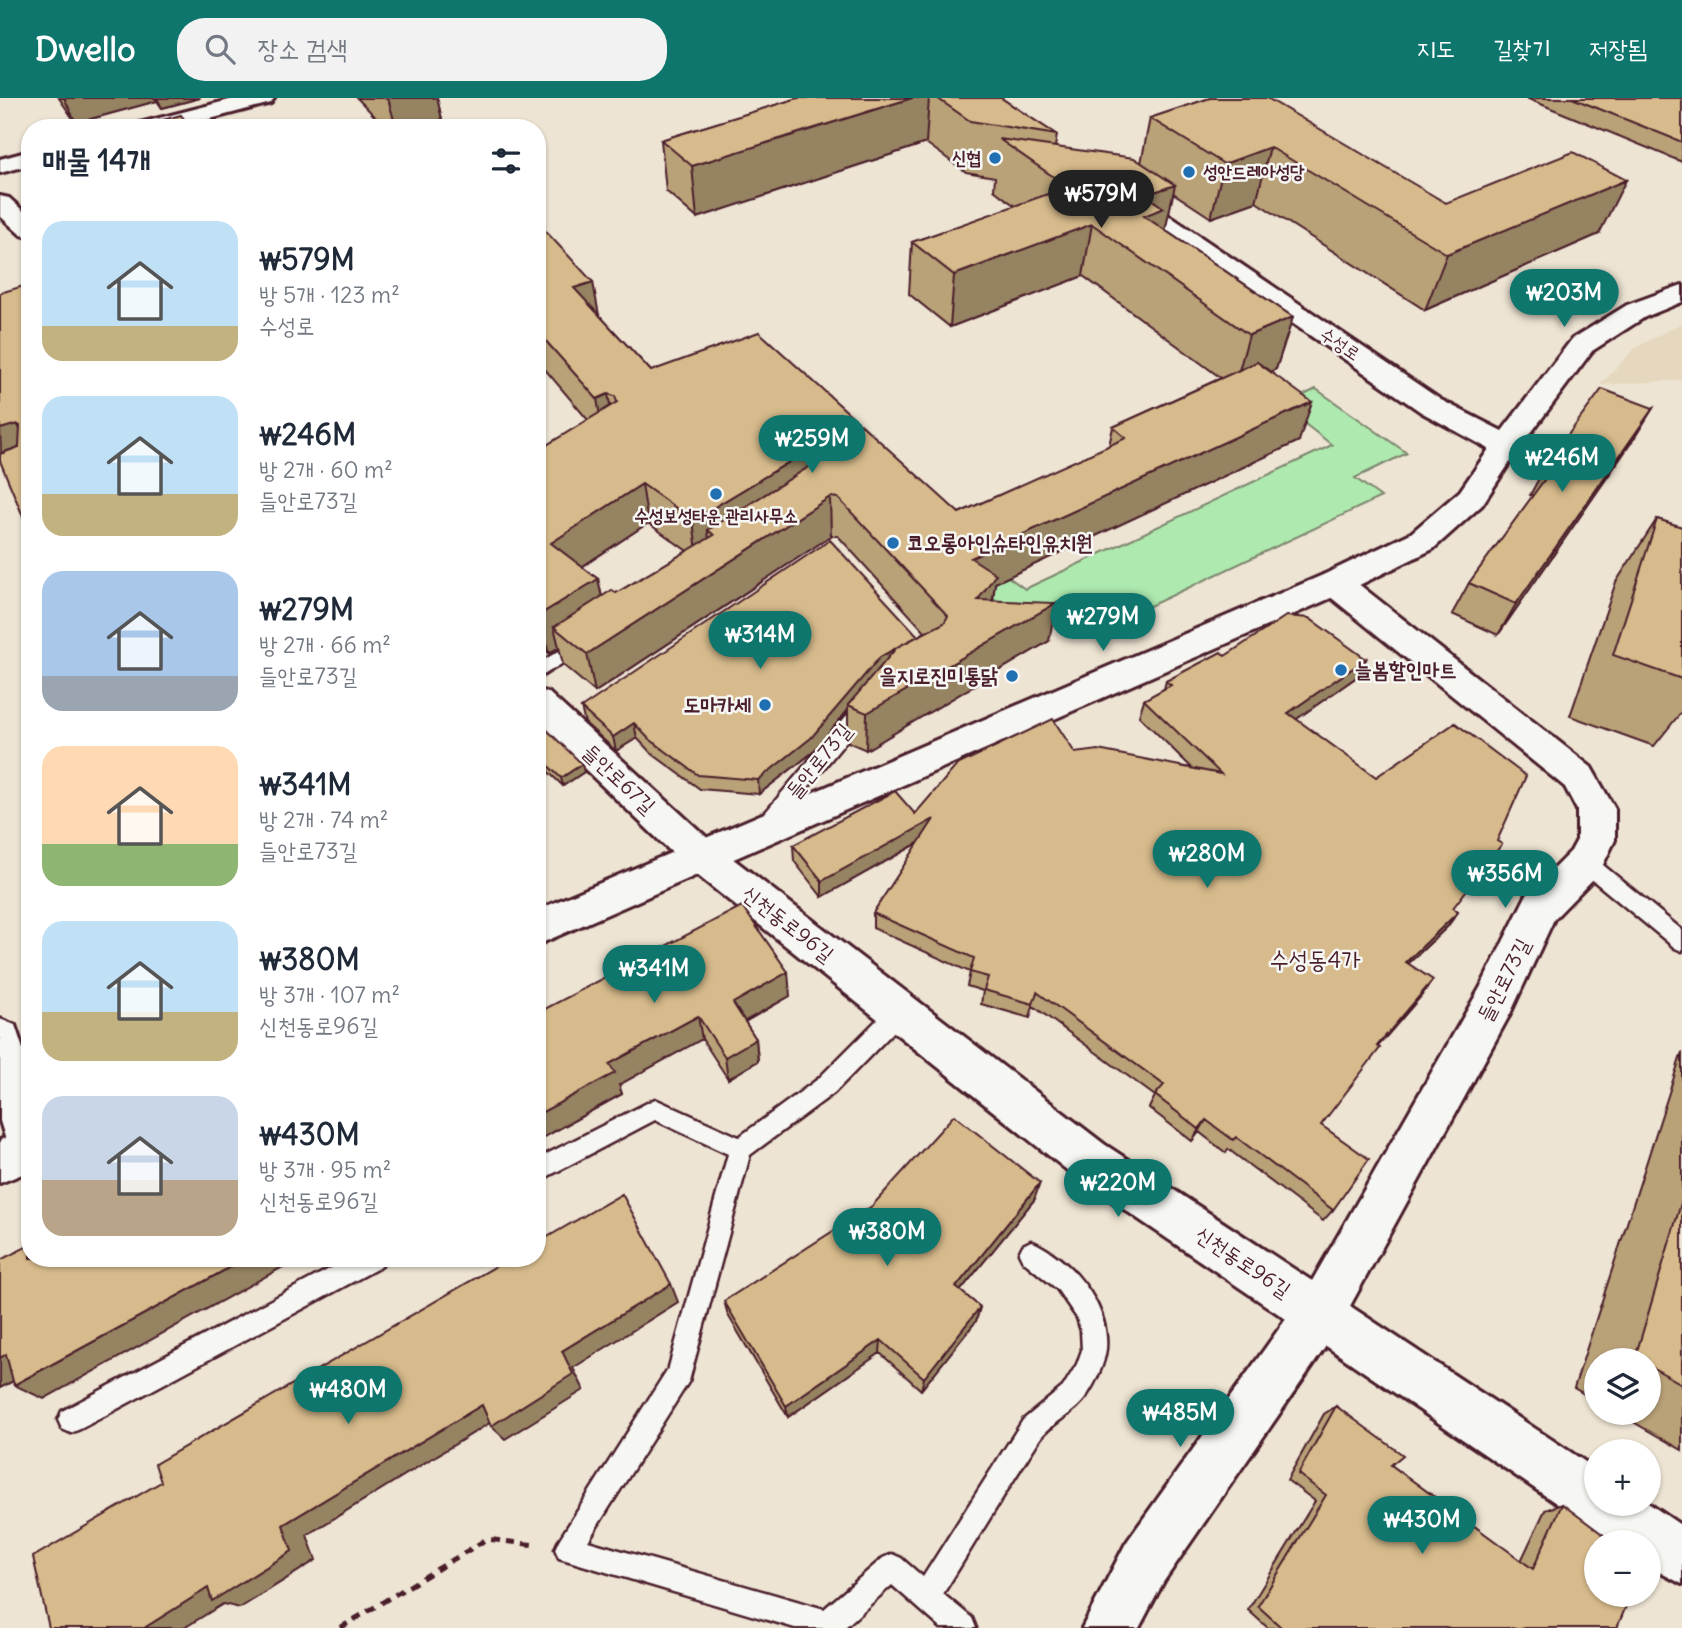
<!DOCTYPE html>
<html lang="ko">
<meta charset="utf-8">
<style>
body{margin:0;font-family:Delius,"Poor Story",sans-serif;background:#f2f2f3;color:#1f2937;height:100vh;display:flex;flex-direction:column;font-size:26px;white-space:nowrap}
*{box-sizing:border-box;margin:0}
p{font-size:23px;color:#747a83}
.icon{flex:none;width:38px;height:38px;fill:none;stroke:currentColor;stroke-width:2;stroke-linecap:round;stroke-linejoin:round}
.map{position:relative;flex:1;overflow:hidden}
.drawer{position:absolute;left:21px;top:21px;width:525px;height:1148px;display:flex;flex-direction:column;background:#fff;border-radius:28px;box-shadow:0 2px 5px #0004}
.drawer>*{flex:none}
.fabs{position:absolute;left:1584px;top:1250px;display:grid;gap:14px}
.fabs a{display:grid;place-items:center;width:77px;height:77px;border-radius:50%;background:#fff;box-shadow:0 2px 5px #0004;font-size:35px}
.price{position:absolute;translate:-50% -60px;padding:0 16px;border-radius:24px;background:#0f766e;color:#fff;font-size:23px;line-height:46px;filter:drop-shadow(0 2px 4px #0008)}
.price::after{content:'';position:absolute;left:50%;top:42px;width:21px;height:16px;margin-left:-10px;background:inherit;clip-path:polygon(0 0,100% 0,50% 100%)}
.price.active{background:#222;color:#fff}
ul{padding:0;list-style:none}
li{display:flex;align-items:center;gap:21px;height:175px;padding:0 21px}
li span{display:grid;place-items:center;flex:none;width:196px;height:140px;border-radius:21px;color:#555}
li>.icon{margin-inline-start:auto}
span .icon{width:84px;height:84px;fill:#fffc;stroke-width:1}
li b{font-size:30px}
h2{display:flex;justify-content:space-between;align-items:center;height:84px;padding:0 21px;font-size:30px}
header{display:flex;align-items:center;gap:42px;box-sizing:border-box;height:98px;padding:0 35px;background:#0f766e;color:#fff}
header strong{font-size:33px}
nav{display:flex;gap:38px;margin-inline-start:auto;font-size:24px}
.search{width:490px;height:63px;background:#f2f2f3;display:flex;align-items:center;gap:18px;box-sizing:border-box;padding:0 24px;border-radius:28px;color:#747a83;font-size:26px}
.map>svg:first-child{display:block}
.built{fill:#e6d8be}
.green{fill:#aeeaaf;stroke:#7c846d;stroke-width:2}
.lines{fill:none;stroke-linecap:round;stroke-linejoin:round}
.lane-casing{stroke:#4a1f2b;stroke-width:5}
.street-casing{stroke:#4a1f2b;stroke-width:6}
.secondary-casing{stroke:#4a1f2b;stroke-width:6}
.path{stroke:#4a1f2b;stroke-width:5;stroke-dasharray:9 7;stroke-linecap:butt}
.lane{fill:#f6f6f2;fill-rule:evenodd}
.street{fill:#f6f6f2;fill-rule:evenodd}
.secondary{fill:#f6f6f2;fill-rule:evenodd}
.wall{fill:#b9a178;stroke:#4a1f2b;stroke-width:2;fill-rule:evenodd}
.shaded-wall{fill:#968362;stroke:#4a1f2b;stroke-width:2}
.building{fill:#d7bb8c;stroke:#4a1f2b;stroke-width:2}
.poi-dot{fill:#1f6fb2;stroke:#f6f6f2;stroke-width:2.5}
.labels{text-anchor:middle;stroke-width:5;stroke-linejoin:round;paint-order:stroke}
.far-poi-label{font-size:18px;font-weight:bold;fill:#4a1f2b;stroke:#f6f6f2;text-anchor:end}
.far-street-label{font-size:18px;fill:#4a1f2b;stroke:#f6f6f2}
.poi-label{font-size:21px;font-weight:bold;fill:#4a1f2b;stroke:#f6f6f2;text-anchor:start}
.street-label{font-size:21px;fill:#4a1f2b;stroke:#f6f6f2}
.quarter-label{font-size:24px;fill:#4a1f2b;stroke:#f6f6f2}
</style>
<header>
<strong>Dwello</strong>
<div class="search"><svg class="icon" aria-label="search" viewBox="0 0 24 24"><circle cx="10" cy="10" r="6"/><path d="M15 15l6 6"/></svg>장소 검색</div>
<nav><a>지도</a><a>길찾기</a><a>저장됨</a></nav>
</header>
<div class="map">
<svg width="1682" height="1530" viewBox="0 0 1682 1530">
<rect width="100%" height="100%" fill="#ede4d3"/>
<filter id="ink" filterUnits="userSpaceOnUse"><feTurbulence type="fractalNoise" baseFrequency=".0143" numOctaves="2"/><feDisplacementMap in="SourceGraphic" scale="14" xChannelSelector="R" yChannelSelector="G"/><feConvolveMatrix kernelMatrix="1 2 1 2 8 2 1 2 1" color-interpolation-filters="sRGB"/></filter>
<g filter="url(#ink)">
<path class="built" d="M1682,225v57l-82,5 35,-37z"/>
<path class="green" d="M1316,291l91,64 -52,25 26,19 -244,115 -132,-7 -52,-30 33,-14 39,28 307,-144 -50,-39z"/>
<g class="lines">
<g class="lane-casing">
<path id="lane" d="M583,539l8,6 -2,4 -52,32v-15z
M864,602l6,2 3,5 -3,5 -96,117 -7,3 -7,-3 -2,-5 2,-5 98,-117z
M1585,756l7,2 90,74v21l-7,-3 -97,-80 -3,-6 3,-6z
M899,905l7,2 3,7 -3,7 -72,74 -84,62 -61,226 -101,160 236,68 59,-51 9,-4 9,4 22,19 100,-157 40,-33 14,-23 5,-14 -1,-19 -4,-13 -20,-29 -34,-28 -4,-8 4,-8 8,-4c39,17 79,63 75,108 -2,17 -11,34 -20,48 -12,18 -35,25 -47,43 -33,51 -64,103 -96,154l29,24 4,10h-35l-49,-43 -48,43h-49l-236,-70 -4,-9 4,-9 110,-173 59,-213 -73,-34 -118,62v-23l118,-60 84,38 79,-58 74,-74z
M350,1160h36l-4,8 -302,163 -9,4 -9,-4 -4,-9 4,-9z"/>
</g>
<g class="street-casing">
<path id="street" d="M237,0h37l-3,5 -95,25h-39l3,-5z
M30,53v14l-30,8v-14z
M0,98l9,2 21,19v20l-9,-2 -21,-19z
M1335,474l12,3 244,192 24,42v31l-16,33 -45,46 -44,95 -160,292 246,163v34h52l34,23v58l-34,-18v-24h-35l-287,-196 -162,235 -25,47h-57l44,-85 160,-224 -214,-145 -385,-307 -150,-144v-34l12,4 166,152 389,299 208,137 168,-293 46,-92 45,-45 6,-11v-30l-12,-23 -242,-196 -4,-8 4,-8z
M0,921l15,6 15,45 -1,99 -16,-6 -13,-42z"/>
</g>
<g class="secondary-casing">
<path id="secondary" d="M1124,91l9,2 308,209 61,31 70,-92 55,-34 55,-20v17l-37,15 -53,34 -76,102 -34,52 -49,44 -86,42 -810,354v-35l786,-335 88,-42 49,-42 29,-42 -68,-37 -306,-211 -3,-5 3,-5z
M30,1029v44l-30,12v-43z"/>
</g>
<path class="path" d="M340,1530l147,-89 48,6"/>
<use href="#lane" class="lane"/>
<use href="#street" class="street"/>
<use href="#secondary" class="secondary"/>
</g>
<path class="wall" d="M59,0h141l-38,10 -5,-7 -81,22z
M357,0h80l7,30h-58z
M798,0h203l56,37 -2,12 86,16 9,-45 60,-20 236,105 153,31 -174,76 -169,-108 -45,16 -38,-25 -8,37 128,87 -17,52 -6,3 29,69 -304,142 -2,18 56,40 -183,109 -18,-8v-32l-36,43 -53,41 -59,-5 -49,-36 -14,-15 -21,13 -31,-28 -4,-15 337,-72 7,-4 -87,-96h-7l-236,156 -32,-27 -4,-18 -10,6 -3,-2 -9,4v-204l51,-31 -51,-60v-138l62,93 52,56 308,142 150,-67 4,-19 108,-49 -138,-102 -133,51 -41,-33 3,-52 103,-36 -21,-16 1,-13 -29,-5 -40,-29 -229,75 -31,-27 -5,-51zM648,425l39,28 -71,42 -14,4 -4,-18 -16,-12z
M1526,0h156v64z
M1653,310l-20,32 -135,195 -46,-21 17,-31 64,-87 -3,-1 18,-33z
M1657,421l25,8v184l-28,35 -84,-30 46,-134z
M1225,558l141,3 -8,17 -62,43 158,190 4,3 -11,15 -39,37 14,31 -44,51 -57,79 12,85 -10,11 -95,-72 -2,4 -27,-21 -7,9 -43,-33 6,-12 -122,-90 -3,12 -49,-14 2,-13 -16,-5 3,-14 -97,-44v-15l46,-70 -97,54 -28,-36 -1,-16 122,-31 160,-61 117,15 -53,-52 5,-16 20,-11 2,-8z
M537,635l47,39 -21,14 -26,-25z
M790,898l-45,26 11,17 2,22 -30,18 -26,-40 -83,46 3,9 -85,47v-128z
M1682,954v398l-66,-38h32v-52h-52v41l-22,-13z
M1034,1102l-74,91 20,16 -4,14 -55,69 -41,-37 -92,64 -60,-102 -4,-14z
M1336,1308l55,59 130,96 24,-51 17,-6 55,124h-349l-20,-18 67,-109 -28,-21 37,-66z"/>
<path class="shaded-wall" d="M64,0h91l2,3 -81,22z
M157,0h43l-38,10z
M388,0h49l7,30h-48z
M912,0h17l-3,45 -229,75 -5,-52z
M1270,49l-14,55 -45,16 13,-54z
M1626,82l-27,54 -174,76 22,-56z
M1175,87l-11,51 -26,10 7,-51z
M1092,126l-9,52 -133,51 4,-52z
M593,184l7,39 -26,-33z
M1293,219l-17,52 -42,19 15,-53z
M608,296l7,39 -11,5 -7,-39z
M1312,304l-13,39 -304,142 -4,29 -13,-12 -7,-42z
M1653,310l-20,32 -135,195 18,-31z
M17,326l12,20 -28,9 -1,-24z
M809,352l1,39 -102,41 2,21 -12,8 -5,-39z
M642,386l6,39 -88,58 -9,-38z
M830,399l1,39 -236,156 -8,-38z
M598,481l8,38 -52,10 5,20 -10,6 -10,-38z
M1056,505l-7,38 -183,109 1,-37z
M537,519l9,34 -9,4z
M919,538l-71,69v5l-36,43 -53,41 -1,-14 122,-123z
M1366,561l-8,17 -77,54 7,-17z
M634,625l3,15 -21,13 -3,-14z
M582,666l2,8 -21,14 -2,-8z
M934,721l-2,16 -110,62v-16z
M1458,814l-11,15 -52,49 11,-14z
M788,874l2,24 -54,30 -3,-23z
M1433,882l-11,15 -55,64 10,-13z
M698,918l4,23 -83,46 3,9 -85,47v-26l72,-51z
M756,941l2,22 -30,18 -3,-22z
M1206,1022l-7,12 -7,9 7,-12z
M1040,1085l-6,17 -82,101 4,-14z
M247,1160h52l-255,141 -30,-14z
M671,1186l7,18 -105,66 11,22 -79,49 -14,-13 71,-75z
M980,1209l-4,14 -55,69 3,-12z
M881,1242l-1,13 -92,64 -2,-11z
M6,1256l30,15 -36,19v-30z
M482,1307l14,14 -189,116 9,25 -76,48 -17,-4 -39,24h-40l64,-40 75,-63z"/>
<path class="building" d="M798,0h114l-220,68 -31,-26z
M937,0h64l56,37 -87,-14z
M1210,0h57l179,105 127,-51 53,28 -179,74 -177,-107 -46,17 -74,-46z
M1572,0h110v44z
M181,17l10,13h-57z
M999,41l135,19 41,27 -30,10 19,13 -20,8 149,101 -44,18 -157,-111 -138,51 -42,-33 156,-55z
M537,124l56,60 -19,6 77,83 108,-39 200,181 167,-75 -13,-11 144,-65 55,40 -341,156 25,16 -18,26 78,3 -189,110 -19,-8 49,-58 47,-24 4,-7 -110,-118 -8,-1 -243,157 -33,-27 58,-37 4,3 98,-58 -6,-5 107,-67 4,-6 -10,-7 -116,70 -51,-36 -91,59 47,36 -59,36 -2,-1v-163l80,-49 -2,-6 -7,-2 -11,5 -60,-68z
M30,186v249l-30,-72v-7l19,-7 1,-21 -3,-2 -17,5v-136z
M1602,291l51,19 -137,196 -47,-21 86,-118 -7,-3z
M1657,421l25,8v152l-69,-24z
M830,442l88,96 -21,11 -3,2 -14,8 -69,81 -53,42 -60,-5 -50,-37 -14,-15 -21,14 -32,-29z
M1286,518l23,2 57,41 -78,54 88,64 79,-54 71,53 -29,65 5,3 -49,64 5,4 -52,50 27,18 -56,66 3,2 -59,77 48,34 -36,51 -97,-73 -3,3 -27,-20 -7,9 -44,-34 9,-10 -127,-93 -4,12 -49,-14 4,-13 -18,-5 4,-14 -101,-45 61,-94 -112,62 -29,-36 102,-54 20,23 42,-49 96,-46 22,34 23,-3 123,24 -77,-74 27,-15 -5,-4 55,-29 4,4z
M545,630l37,36 -21,14 -24,-23v-22z
M742,808l46,66 -55,31 23,36 -31,18 -27,-41 -89,48 6,9 -78,42v-102z
M954,1017l86,68 -84,104 24,20 -56,71 -43,-38 -95,66 -62,-105 148,-95z
M622,1096l49,90 -109,67 11,23 -82,52 -9,-21 -199,120 9,26 -80,50 -4,-13 -64,40h-95l-16,-71 128,-75 -6,-18 355,-206h27v-15z
M1682,1102v184l-34,-19v-5h-9l-4,-2z
M30,1147v13h217l-233,127 -8,-31 -6,4v-98z
M1336,1308l67,49 -12,10 142,104 29,-65 51,38h-17v52h35l-14,34h-335l-24,-22 68,-111 -28,-21z"/>
</g>
<g class="poi-dot">
<circle cx="995" cy="60" r="7"/>
<circle cx="1189" cy="74" r="7"/>
<circle cx="716" cy="396" r="7"/>
<circle cx="893" cy="445" r="7"/>
<circle cx="1341" cy="572" r="7"/>
<circle cx="1012" cy="578" r="7"/>
<circle cx="765" cy="607" r="7"/>
</g>
<g class="labels">
<g class="far-poi-label">
<text x="981" y="66">신협</text>
<text x="1203" y="80" text-anchor="start">성안드레아성당</text>
<text x="716" y="424" text-anchor="middle">수성보성타운 관리사무소</text>
</g>
<g class="far-street-label">
<text transform="translate(1340 246) rotate(34)" y="6">수성로</text>
</g>
<g class="poi-label">
<text x="907" y="452">코오롱아인슈타인유치원</text>
<text x="1355" y="579">늘봄할인마트</text>
<text x="998" y="585" text-anchor="end">을지로진미통닭</text>
<text x="751" y="614" text-anchor="end">도마카세</text>
</g>
<g class="street-label">
<text transform="translate(819 663) rotate(-51)" y="7">들안로73길</text>
<text transform="translate(619 681) rotate(43)" y="7">들안로67길</text>
<text transform="translate(788 826) rotate(38)" y="7">신천동로96길</text>
<text transform="translate(1504 882) rotate(-63)" y="7">들안로73길</text>
<text transform="translate(1243 1164) rotate(34)" y="7">신천동로96길</text>
</g>
<g class="quarter-label">
<text x="1315" y="870">수성동4가</text>
</g>
</g>
</svg>
<div class="fabs">
<a><svg class="icon" aria-label="layers" viewBox="0 0 24 24"><path d="M12 4l9 5-9 5-9-5zM3 14l9 5 9-5"/></svg></a>
<a>+</a>
<a>−</a>
</div>
<b class="price active" style="left:1101px;top:132px">₩579M</b>
<b class="price" style="left:1564px;top:231px">₩203M</b>
<b class="price" style="left:812px;top:377px">₩259M</b>
<b class="price" style="left:1562px;top:396px">₩246M</b>
<b class="price" style="left:1103px;top:555px">₩279M</b>
<b class="price" style="left:760px;top:573px">₩314M</b>
<b class="price" style="left:1207px;top:792px">₩280M</b>
<b class="price" style="left:1505px;top:812px">₩356M</b>
<b class="price" style="left:654px;top:907px">₩341M</b>
<b class="price" style="left:1118px;top:1121px">₩220M</b>
<b class="price" style="left:887px;top:1170px">₩380M</b>
<b class="price" style="left:348px;top:1328px">₩480M</b>
<b class="price" style="left:1180px;top:1351px">₩485M</b>
<b class="price" style="left:1422px;top:1458px">₩430M</b>
<section class="drawer">
<h2>매물 14개<svg class="icon" aria-label="filters" viewBox="0 0 24 24"><path d="M4 7h16M4 17h16"/><circle cx="9" cy="7" r="2"/><circle cx="15" cy="17" r="2"/></svg></h2>
<ul>
<li><span style="background:linear-gradient(#bfe0f5 75%,#c2b280 0)"><svg class="icon" aria-label="home" viewBox="0 0 24 24"><path d="M3 11l9-7 9 7M6 9v11h12V9"/></svg></span><div><b>₩579M</b><p>방 5개 · 123 m²</p><p>수성로</p></div></li>
<li><span style="background:linear-gradient(#bfe0f5 70%,#c2b280 0)"><svg class="icon" aria-label="home" viewBox="0 0 24 24"><path d="M3 11l9-7 9 7M6 9v11h12V9"/></svg></span><div><b>₩246M</b><p>방 2개 · 60 m²</p><p>들안로73길</p></div></li>
<li><span style="background:linear-gradient(#a9c7e8 75%,#9aa5b1 0)"><svg class="icon" aria-label="home" viewBox="0 0 24 24"><path d="M3 11l9-7 9 7M6 9v11h12V9"/></svg></span><div><b>₩279M</b><p>방 2개 · 66 m²</p><p>들안로73길</p></div></li>
<li><span style="background:linear-gradient(#ffd9b3 70%,#8fb573 0)"><svg class="icon" aria-label="home" viewBox="0 0 24 24"><path d="M3 11l9-7 9 7M6 9v11h12V9"/></svg></span><div><b>₩341M</b><p>방 2개 · 74 m²</p><p>들안로73길</p></div></li>
<li><span style="background:linear-gradient(#bfe0f5 65%,#c2b280 0)"><svg class="icon" aria-label="home" viewBox="0 0 24 24"><path d="M3 11l9-7 9 7M6 9v11h12V9"/></svg></span><div><b>₩380M</b><p>방 3개 · 107 m²</p><p>신천동로96길</p></div></li>
<li><span style="background:linear-gradient(#c9d6e8 60%,#b9a48a 0)"><svg class="icon" aria-label="home" viewBox="0 0 24 24"><path d="M3 11l9-7 9 7M6 9v11h12V9"/></svg></span><div><b>₩430M</b><p>방 3개 · 95 m²</p><p>신천동로96길</p></div></li>
</ul>
</section>
</div>
